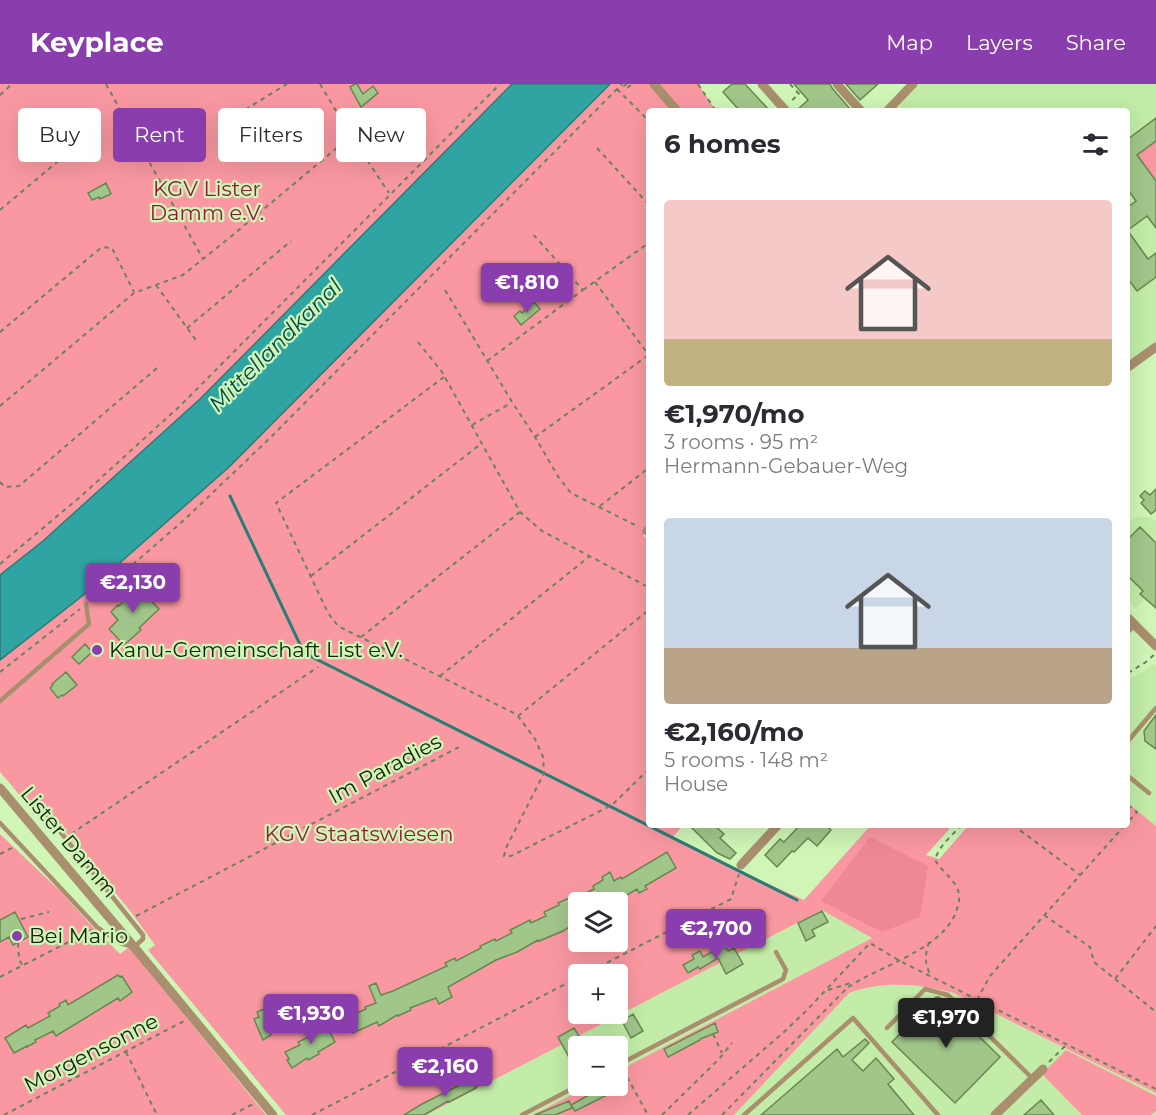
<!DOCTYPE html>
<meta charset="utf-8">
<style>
body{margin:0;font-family:Montserrat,sans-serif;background:#f2f2f3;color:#2b2b33;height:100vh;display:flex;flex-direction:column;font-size:22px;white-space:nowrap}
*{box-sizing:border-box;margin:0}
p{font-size:20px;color:#7c7c81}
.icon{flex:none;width:33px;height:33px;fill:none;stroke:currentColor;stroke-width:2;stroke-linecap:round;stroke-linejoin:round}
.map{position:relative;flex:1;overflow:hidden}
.drawer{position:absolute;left:646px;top:24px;width:484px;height:720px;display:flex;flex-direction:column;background:#fff;border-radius:6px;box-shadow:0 6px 24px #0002}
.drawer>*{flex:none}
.top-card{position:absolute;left:18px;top:24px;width:538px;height:54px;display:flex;gap:12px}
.fabs{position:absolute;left:568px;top:808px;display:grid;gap:12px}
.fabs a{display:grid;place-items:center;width:60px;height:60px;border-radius:6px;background:#fff;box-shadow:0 6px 24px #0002;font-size:30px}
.price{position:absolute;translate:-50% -51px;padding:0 14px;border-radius:6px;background:#8a3dad;color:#fff;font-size:20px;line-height:39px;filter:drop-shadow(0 2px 3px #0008)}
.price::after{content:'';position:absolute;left:50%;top:36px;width:18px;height:14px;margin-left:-9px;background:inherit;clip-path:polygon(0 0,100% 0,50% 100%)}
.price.current{background:#222;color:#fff}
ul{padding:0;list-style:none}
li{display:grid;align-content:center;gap:12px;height:318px;padding:0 18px}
li span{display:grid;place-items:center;height:186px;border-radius:6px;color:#555}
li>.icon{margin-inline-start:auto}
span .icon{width:108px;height:108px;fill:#fffc;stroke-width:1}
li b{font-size:26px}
h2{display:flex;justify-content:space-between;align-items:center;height:72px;padding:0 18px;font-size:26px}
.pill{padding:0 21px;border-radius:6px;background:#fff;box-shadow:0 6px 24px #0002;font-size:21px;line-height:54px}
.pill.current{background:#8a3dad;color:#fff}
header{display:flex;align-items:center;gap:36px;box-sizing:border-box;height:84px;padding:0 30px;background:#8a3dad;color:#fff}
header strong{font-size:28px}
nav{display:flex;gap:33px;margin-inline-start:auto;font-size:21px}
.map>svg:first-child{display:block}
.built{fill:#c2eca7}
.green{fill:#fa98a2;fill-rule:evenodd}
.forest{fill:#ee8993}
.water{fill:#30a4a2;stroke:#287d75;stroke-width:1.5}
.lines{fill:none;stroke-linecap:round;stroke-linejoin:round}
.stream{stroke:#287d75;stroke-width:3}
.building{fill:#a1c68a;stroke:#66884f;stroke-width:1.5}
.path{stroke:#6a835a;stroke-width:2;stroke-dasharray:4.5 4.5;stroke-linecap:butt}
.lane{stroke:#a98f6e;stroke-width:4.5}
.street{stroke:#a98f6e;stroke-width:9}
.poi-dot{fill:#8a3dad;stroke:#cff5b7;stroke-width:2}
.labels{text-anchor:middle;stroke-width:4.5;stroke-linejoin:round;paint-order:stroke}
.park-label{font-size:21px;fill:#931b37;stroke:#cff5b7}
.poi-label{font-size:21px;fill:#15230b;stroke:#cff5b7;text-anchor:start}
.street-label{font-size:21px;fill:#15230b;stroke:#cff5b7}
.water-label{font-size:22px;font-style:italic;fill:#024848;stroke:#cff5b7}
</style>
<header>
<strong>Keyplace</strong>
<nav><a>Map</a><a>Layers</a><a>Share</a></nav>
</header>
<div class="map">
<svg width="1156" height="1031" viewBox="0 0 1156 1031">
<rect width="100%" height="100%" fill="#cff5b7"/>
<path class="built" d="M913,0h243v263l-28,20v-256h-241z
M1143,432l13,4v67l-20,21 -8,-9v-75l7,-6z
M1154,580l2,3v159l-28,-23v-122z
M822,826l51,27 -255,134v-24h-39v39h10l-57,29h-106z
M884,901l44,1 26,7 18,9 184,91v22h-422l115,-122 16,-6z"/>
<path class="green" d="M0,0h512l-312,315 -157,142 -43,34z
M610,0h88l18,27h-66v415l-7,10 7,3v286h33l-10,12 67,34 64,29 67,-75h82l-27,30 13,4 30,-34h159v-22l28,23v267l-202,-100c-34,-9 -71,-13 -105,0l-115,122h-202l57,-29h29v-15l254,-133 -50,-28 -396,205h-140l-138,-165 7,-5 -24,-33 -91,-111 -10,6 -30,-35v-113l113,-89 115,-102zM579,819h39v39h-39zM579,891h39v39h-39z
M1156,57v40l-19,-26z
M0,750l62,59 30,33 28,28 9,-7 137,168h-266z
M1066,966l90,46v15l-5,4h-69l-40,-41z"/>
<path class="forest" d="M870,753l58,29 -8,51 -38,15 -61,-31z"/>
<path class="water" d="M512,0h98l-382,384 -147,129 -81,63v-85l43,-34 157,-142z"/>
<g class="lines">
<path class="stream" d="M230,412l74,157 493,247"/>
</g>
<path class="building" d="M355,0h2l6,10 10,-8 5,7 -17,14 -11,-20z
M732,0h13l25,27h-30l-17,-19z
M794,0h36l2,4 19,22 -2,1h-53l12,-11z
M846,0h32l-18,16z
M1156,34v23l-19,14 19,26v47l-9,-12 -19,14v-23l8,-6 -8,-11v-51z
M404,50l5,7 -26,14 -4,-7z
M106,99l5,11 -11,5 -1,-2 -7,3 -4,-7z
M1128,147l20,28 8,-6v24l-19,14 -9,-12z
M534,218l6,7 -19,16 -7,-9 6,-5 2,2z
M1156,405v21l-5,4 -10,-11 3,-3 -4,-4 5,-5 5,4z
M1140,443l16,16v65l-16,-14 3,-3 -15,-15v-37z
M143,500l11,12 -4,4 9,9 -20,19 2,2 -17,15 -15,-16 9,-9 -7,-8 7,-7 1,1 19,-20 1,2z
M85,560l7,8 -13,12 -7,-7z
M66,588l11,13 -14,11 -1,-1 -4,3 -8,-10 3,-3 -1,-1z
M1156,631v34l-11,-8 -1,-10z
M689,741h25l10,9 -4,4 16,15 -6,6 -13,-6z
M800,741h26l5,5 -14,16 -9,-8 -14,14 -2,-1 -15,16 -12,-12 15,-16 4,3z
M667,768l9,16 -31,18 2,3 -8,4 -2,-4 -24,14h-34v18l-16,10 -24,10 -1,-1 -21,12 -21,8 -48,27 4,10 -13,7 -3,-6 -26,10 1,2 -13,6 -1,-1 -18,11 -2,-4 -24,11 -8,-15 21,-9 -1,-2 11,-4 -7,-17 7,-3 5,12 12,-4 54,-25 -2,-3 10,-5 1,3 25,-13 -1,-2 15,-7 1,2 16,-8 -2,-3 20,-10 1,3 15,-7 -2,-4 15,-7 -1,-2 11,-5 1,3 24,-12 -1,-3 10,-6 -1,-3 8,-5 4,9 7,-4 1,2z
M822,827l6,11 -16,8 3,6 -9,5 -8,-18z
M15,828l13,25 -15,8 -4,-8 -9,5v-22z
M724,861l4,6 6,-3 9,16 -17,10 -8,-16 -18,11 -2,-2 -10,6 -5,-8 11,-6 -2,-4 8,-4 3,6z
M118,891l2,2 2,-1 10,16 -12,9 -2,-3 -62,38 -3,-5 -18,9 1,2 -9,5v-1l-13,7 -9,-15 21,-13 2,3 22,-12 -2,-3 12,-7 -1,-2 7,-4 2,5z
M936,913h3l61,60 -45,46 -63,-61z
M276,920l5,10 -4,2 3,6 -9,3 2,4 -4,1 2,5 -8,5 -9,-21 5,-2 -2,-5z
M633,930l10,17 -12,7 -9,-17z
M323,935l12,23 -17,10 1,2 -11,6 -1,-2 -15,10 -5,-8 2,-1 -4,-7 15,-7 -2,-3 21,-10 -4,-9z
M715,939l3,9 -18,7v1l-32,17 -4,-8z
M574,944l5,8 -2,1 4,8 -6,4 4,7v20l-21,-39z
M865,955l4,4 -17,17 11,11 13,-13 18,21 -6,5 26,31h-153l76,-66 6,8z
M472,992l5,10 -2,1 1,1 -27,14 -1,-1 -24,14h-20l18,-11 40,-20 -2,-3z
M594,1002h8l5,9 -32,16 -4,-6 18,-10 -3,-5z
M1041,1016l13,15h-30z
M569,1017l3,7 -17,7h-20z"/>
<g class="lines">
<path class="path" d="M106,0l97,175
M320,0l31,52 38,57
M627,0l-3,2 2,3 6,-5
M698,0l18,27
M790,0l9,10 -8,7
M617,5l33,33
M0,11l12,-11
M230,35l57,-35
M597,64l53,58
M0,126l63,-53
M595,198l53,72
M156,201l42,58
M445,206l67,112 23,35 24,41 12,15 68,34
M583,206l67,-48
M187,244l104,-87
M0,248l102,-85 10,1 22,44
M418,258l24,30 78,140 22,19 108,57
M487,277l96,-71 -52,-58
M444,293l-168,126 52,110 10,13 174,86 6,4 17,23 8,18 1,16 -38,75 -2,8h7l101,-51 38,-37
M0,322l134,-113 49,-18 51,-41 117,-98
M472,341l39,-22
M535,353l115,-83
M0,398l5,5 14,-1 138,-118
M600,422l50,-39
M0,480l80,-67 101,-92 319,-321
M311,492l171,-133
M92,516l92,-80 85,-81 353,-355
M361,553l159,-125
M0,588l80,-63
M1128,589l18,-11 9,-8
M440,592l150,-120
M518,632l132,-107
M1128,721l9,7 -9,10
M1013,741l67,50
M71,750l247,-167
M0,770l14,-7
M1044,831l46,32 4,15 21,17 41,-53
M136,832l325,-170
M21,835l28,-7
M929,858c-5,16 -4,20 2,35
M18,859l1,16 3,6
M583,891l148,-76 8,-25
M0,893l92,-47
M1115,895l41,33
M828,906l26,-8
M977,916l13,-24 135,-151
M713,950l9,19
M126,968l31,63
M1049,978l17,-17
M627,993l21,38
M4,1031l180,-94
M232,1031l21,-11
M312,1031l267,-138
M662,1031l57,-56 13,-16
M688,1031l96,-83 23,-22 63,-67 30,18 256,128
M722,1031l125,-127c31,-22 94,-37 109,-76 2,-6 4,-12 3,-18 -2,-13 -17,-22 -24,-34 4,-14 17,-25 27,-35"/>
<path class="lane" d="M1128,548l7,-7
M0,617l89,-77 -3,-20
M1128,657l28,-33
M1128,692l21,17
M0,739l97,104 23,16 14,4 9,-8v-4l-105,-131
M887,944l38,-39 23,6 85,84
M618,981l165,-86 3,-9 -10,-18
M522,1031l57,-30
M744,1031l109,-97 85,97"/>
<path class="street" d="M654,0l23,27
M762,0l24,27
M837,0l24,27
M887,27l26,-27
M1128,283l28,-20
M647,447l3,1
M1128,534l28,28
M0,704l134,159 139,168
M741,781l37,-40
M995,1031l48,-46"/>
</g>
<g class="poi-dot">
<circle cx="97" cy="566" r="6"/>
<circle cx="17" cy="852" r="6"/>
</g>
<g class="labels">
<g class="park-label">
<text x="207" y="112">KGV Lister<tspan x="207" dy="24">Damm e.V.</tspan></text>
<text x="359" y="757">KGV Staatswiesen</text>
</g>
<g class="poi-label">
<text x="109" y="573">Kanu-Gemeinschaft List e.V.</text>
<text x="29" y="859">Bei Mario</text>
</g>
<g class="street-label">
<text transform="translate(385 685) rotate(-28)" y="7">Im Paradies</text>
<text transform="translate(69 758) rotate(50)" y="7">Lister Damm</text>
<text transform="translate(91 969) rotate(-27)" y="7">Morgensonne</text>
</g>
<g class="water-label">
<text transform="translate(275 261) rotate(-45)" y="8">Mittellandkanal</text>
</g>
</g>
</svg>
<div class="fabs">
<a><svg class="icon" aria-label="layers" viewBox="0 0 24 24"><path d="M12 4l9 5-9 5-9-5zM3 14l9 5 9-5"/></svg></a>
<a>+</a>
<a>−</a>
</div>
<b class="price" style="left:527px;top:230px">€1,810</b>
<b class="price" style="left:133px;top:530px">€2,130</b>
<b class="price" style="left:716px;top:876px">€2,700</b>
<b class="price" style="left:311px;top:961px">€1,930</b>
<b class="price current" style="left:946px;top:965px">€1,970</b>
<b class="price" style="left:445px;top:1014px">€2,160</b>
<div class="top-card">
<a class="pill">Buy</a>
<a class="pill current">Rent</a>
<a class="pill">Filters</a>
<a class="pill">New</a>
</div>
<section class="drawer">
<h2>6 homes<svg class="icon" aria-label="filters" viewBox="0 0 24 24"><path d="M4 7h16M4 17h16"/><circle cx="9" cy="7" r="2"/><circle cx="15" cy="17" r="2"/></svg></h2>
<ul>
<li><span style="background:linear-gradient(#f6c9c9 75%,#c2b280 0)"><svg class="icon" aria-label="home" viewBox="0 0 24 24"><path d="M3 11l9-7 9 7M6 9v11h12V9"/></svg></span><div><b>€1,970/mo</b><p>3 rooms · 95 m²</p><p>Hermann-Gebauer-Weg</p></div></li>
<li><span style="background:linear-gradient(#c9d6e8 70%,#b9a48a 0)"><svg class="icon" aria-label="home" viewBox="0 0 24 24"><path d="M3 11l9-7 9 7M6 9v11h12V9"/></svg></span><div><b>€2,160/mo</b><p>5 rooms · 148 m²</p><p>House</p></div></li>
</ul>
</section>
</div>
